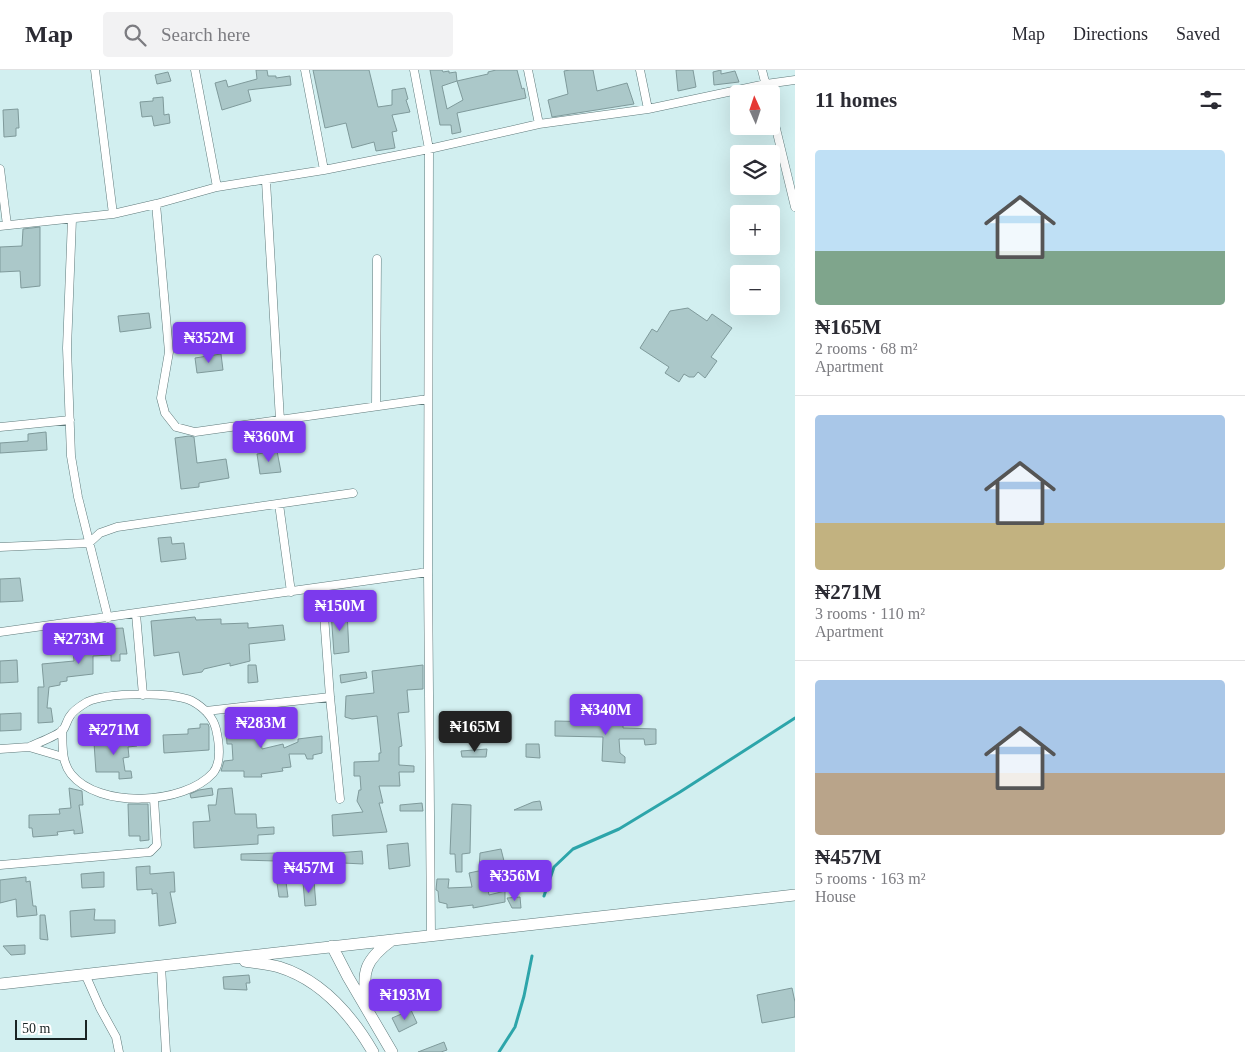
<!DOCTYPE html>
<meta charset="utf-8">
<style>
body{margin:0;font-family:"Times New Roman",serif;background:#f2f2f3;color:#2b2b33;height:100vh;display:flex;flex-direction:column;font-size:19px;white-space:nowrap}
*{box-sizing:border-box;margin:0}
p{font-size:16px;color:#7c7c81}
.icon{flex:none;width:28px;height:28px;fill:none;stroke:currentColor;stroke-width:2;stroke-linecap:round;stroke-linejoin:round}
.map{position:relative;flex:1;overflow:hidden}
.sheet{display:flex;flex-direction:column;background:#fff;width:450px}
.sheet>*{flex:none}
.needle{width:32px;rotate:357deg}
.tools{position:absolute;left:730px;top:15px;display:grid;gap:10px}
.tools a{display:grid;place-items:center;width:50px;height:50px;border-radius:5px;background:#fff;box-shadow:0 5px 20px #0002;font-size:25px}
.scale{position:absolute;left:15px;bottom:12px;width:72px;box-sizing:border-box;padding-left:5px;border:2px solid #192424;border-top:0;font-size:14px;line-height:18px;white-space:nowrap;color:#192424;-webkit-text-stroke:4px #fff;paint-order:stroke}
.price{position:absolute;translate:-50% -42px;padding:0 11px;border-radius:5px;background:#7c3aed;color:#fff;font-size:16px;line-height:32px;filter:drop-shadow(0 1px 2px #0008)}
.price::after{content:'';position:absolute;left:50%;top:30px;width:15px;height:11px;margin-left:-8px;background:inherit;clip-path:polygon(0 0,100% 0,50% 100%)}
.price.on{background:#222;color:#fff}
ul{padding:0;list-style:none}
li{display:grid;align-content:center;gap:10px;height:265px;padding:0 20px}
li+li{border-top:1px solid #e1e1e2}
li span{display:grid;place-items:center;height:155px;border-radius:5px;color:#555}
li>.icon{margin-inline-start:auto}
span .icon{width:90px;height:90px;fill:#fffc;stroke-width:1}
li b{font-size:21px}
h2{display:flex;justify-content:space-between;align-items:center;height:60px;padding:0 20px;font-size:21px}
header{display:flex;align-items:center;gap:30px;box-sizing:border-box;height:70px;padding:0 25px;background:#fff;border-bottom:1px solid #e1e1e2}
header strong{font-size:24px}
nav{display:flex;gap:28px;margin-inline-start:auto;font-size:18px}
.search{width:350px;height:45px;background:#f2f2f3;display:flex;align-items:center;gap:12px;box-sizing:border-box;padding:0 18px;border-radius:5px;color:#7c7c81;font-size:19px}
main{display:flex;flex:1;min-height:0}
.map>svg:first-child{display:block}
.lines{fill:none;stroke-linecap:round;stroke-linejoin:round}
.stream{stroke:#2da5aa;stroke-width:3}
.building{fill:#abc8c9;stroke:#7f9a9b;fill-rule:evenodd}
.street-casing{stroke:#5f7a7b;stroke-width:9}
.primary-casing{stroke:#5f7a7b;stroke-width:12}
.street{stroke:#fff;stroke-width:8}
.primary{stroke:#fff;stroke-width:11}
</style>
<header>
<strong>Map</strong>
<div class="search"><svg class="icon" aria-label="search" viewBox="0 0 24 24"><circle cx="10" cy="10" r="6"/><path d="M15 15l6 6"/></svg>Search here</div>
<nav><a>Map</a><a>Directions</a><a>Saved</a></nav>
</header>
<main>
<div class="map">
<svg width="795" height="982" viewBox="0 0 795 982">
<rect width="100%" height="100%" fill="#d2eff0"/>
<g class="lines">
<path class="stream" d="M544,826l10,-29 19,-18 46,-20 61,-37 115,-74
M499,982l16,-25 9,-31 8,-40"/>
</g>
<path class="building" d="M256,0h11l1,6h8v2l14,-2 1,9 -43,5 3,11 -29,9 -7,-27 11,-3 2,7 29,-8z
M313,0h56l9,37 14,-2v-15l13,-2 3,11 -2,1 4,12 -18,3 5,16 -5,1 3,16 -19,3 -2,-9 -22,6 -6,-25 -21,5z
M430,0h12l1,2 6,-1v2l7,-1 1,9 31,-7v-2l8,-2h21l5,19 2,-1 2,10 -69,15 4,19 -9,2 -1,-9h-11zM457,11l6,19 -16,9 -5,-23z
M570,0h23l4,21 30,-8 7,21 -82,13 -4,-17 20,-6 -4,-23z
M676,0h17l3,17 -18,4z
M721,0v4l14,-3 4,11 -25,3 -1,-13z
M168,2l3,9 -14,3 -2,-9z
M163,27l1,18 5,-1 1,9 -16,3 -2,-10 -10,1 -2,-15 13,-1v-3z
M18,39l1,19h-3v8l-12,1 -1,-27z
M40,157v59l-19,2 -1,-17 -20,1v-25l22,-1 1,-17z
M688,238l19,13 5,-7 20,14 -21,29 6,4 -12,17 -7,-6 -4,5h-5l-5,-3 -5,8 -14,-9 4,-6 -29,-19 12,-19 5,3 13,-21z
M149,243l2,15 -31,4 -2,-16z
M221,284l2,16 -26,3 -2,-15z
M46,362l1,18 -47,3v-10l28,-2v-7z
M189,366l5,1 3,26 29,-4 3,19 -30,5v4l-18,2 -6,-51z
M277,381l4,21 -21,2 -3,-20z
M171,467l1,7 12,-1 2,16 -25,3 -3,-24z
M20,508l3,23 -23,1v-23z
M347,541l2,41 -15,2 -3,-42z
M195,547l1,3 25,-1v5l27,-1v5l35,-3 2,15 -36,4 1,17 -20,5v-3l-26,6 -2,3 -19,3 -4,-23 -25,4 -3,-35z
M123,558l4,26h-7v7h-9v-6l-18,1v18l-26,3v4l-7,1v3l-11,2 -2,21h4l2,14 -15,1v-36h6l-2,-23 32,-3 -2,-20 32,-2 -1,-10z
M17,590l1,22 -18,1v-22z
M248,595h8l2,17 -10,1z
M423,595v24l-16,1 2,22 -11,1 4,33 -3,1v18l15,1v6h-15l1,14h-21l4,17h-4l8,29 -54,4 -1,-21 31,-3 -6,-11 2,-11h2l-1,-14h-6v-14l25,-1v-8h2l-4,-37 -25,3 -7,-2 1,-21 28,-3 -2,-22z
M366,602l1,6 -26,5 -1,-8z
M21,643v17l-21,1v-17z
M234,644v1l16,-1v7h9l3,28 21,-5 1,4 14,-6v-3l24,-3v17l-9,2v4h-6l-2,-5h-16l2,13 -9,1 1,3 -22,3 1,3h-18v-6h-23l3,-10 9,-1 -1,-16h-5l-2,-29z
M555,651l46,1v2l22,1v3l33,1v15l-11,1 -1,-6h-25l1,14 5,4v6l-23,-2 1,-24 -48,-1z
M200,654h8l1,3v23l-45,3 -1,-18 25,-1v-5l12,-1z
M136,667l1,9 -9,1 1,10 -6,1 2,13h6l1,7 -13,1v-7h-23l-2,-29 23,-1 -1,-4z
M526,674h13l1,14 -14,-1z
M487,679l-1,8h-24l-1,-6z
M69,718l13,3 1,14h-4l4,28 -9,1v-4l-17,2 1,3 -25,2 -1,-9h-3v-13l31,-1 -1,-5 12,-1z
M212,718l1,7 -22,3 -1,-4 9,-4z
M232,718l3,26h21l1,14 17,-1v7l-16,1v9l-64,4 -1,-26 17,-1 -2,-16h8l2,-16z
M540,731l2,9h-28l19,-8z
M422,733l1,8h-23v-6z
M128,734h20l1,36 -9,1v-5h-11z
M452,734l19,1 -1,48 -8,1v18h-6l-1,-18h-5z
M408,773l2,23 -21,3 -2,-24z
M501,779l3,12h-3v10l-17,-1 5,25 16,-4v11l-32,6v-3l-26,3v-4l-8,-2 -1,-11 -2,-1 1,-11h12l-1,9 24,-1 -3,-14 14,-3h-4l1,-17z
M362,781l1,13 -20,-1v3l-18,3 1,5 -16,2 -1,-20 28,-1v-2z
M275,783l1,8 -35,-1v-6z
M150,796v8l24,-2 1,20h-5l6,31 -17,3 -2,-33 -5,1v-5l-15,1 -1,-23z
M104,802v15l-22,1 -1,-14z
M26,807v5l4,-1 3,25h3l1,9 -20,2 -1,-18 -16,4v-23z
M314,811l2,24 -11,1 -2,-24z
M286,812l2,15h-9l-2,-14z
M520,827l1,11h-9l-5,-10z
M95,839l-1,11h21v13l-44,4 -1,-26z
M40,845h5l3,25 -8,-1z
M25,875v9l-14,1 -8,-9z
M249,905l1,8h-4l1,7 -23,-1 -1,-12z
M792,918l3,14v15l-33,6 -5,-28z
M411,940l6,13 -18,9 -7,-14z
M444,972l3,8 -6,2h-23z"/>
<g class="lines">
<g class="street-casing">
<path id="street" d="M95,0l18,144
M195,0l22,117
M305,0l19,100
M414,0l15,79 -1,423 3,363
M528,0l11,54
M640,0l8,39
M762,0l6,24
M771,38l24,99
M0,99l7,56
M266,111l14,239
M156,134l13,148 -8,46 4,15 11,14 19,5 233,-33
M72,149l-5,129 4,108 7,41 30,121
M0,156l113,-12 43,-10 61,-17 107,-17 105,-21 110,-25 109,-15 118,-25 29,-4
M376,336l1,-147
M0,357l70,-7
M279,434l12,88
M0,477l89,-4 11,-10 17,-6 236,-34
M322,518l8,109 10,102
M136,544l7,81
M0,562l428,-60
M206,641l124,-14
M29,677c8,-4 28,-11 34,-17 3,-4 4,-10 7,-14 3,-5 12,-11 17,-14 21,-10 84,-10 105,-1 11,6 21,16 24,28 3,13 6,33 -3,44 -29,32 -114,36 -142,1 -10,-13 -8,-28 -9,-44
M0,679l29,-2 34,10
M0,795l150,-13 7,-7 -3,-46
M161,896l5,86
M85,904l15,34 16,29 3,15"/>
</g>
<g class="primary-casing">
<path id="primary" d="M332,876l16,31 44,75
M245,891c11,2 23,3 34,6 42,13 73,49 94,85
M0,914l795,-89
M368,935c-8,-33 -2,-46 24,-65"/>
</g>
<use href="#street" class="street"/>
<use href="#primary" class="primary"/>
</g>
</svg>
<div class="tools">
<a><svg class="needle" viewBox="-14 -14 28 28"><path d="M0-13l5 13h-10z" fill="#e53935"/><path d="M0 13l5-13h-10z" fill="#7c7c81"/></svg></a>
<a><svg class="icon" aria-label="layers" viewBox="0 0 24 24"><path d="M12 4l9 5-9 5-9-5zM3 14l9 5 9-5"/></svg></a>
<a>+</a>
<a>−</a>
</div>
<div class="scale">50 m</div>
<b class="price" style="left:209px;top:294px">₦352M</b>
<b class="price" style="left:269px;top:393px">₦360M</b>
<b class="price" style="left:340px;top:562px">₦150M</b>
<b class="price" style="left:79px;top:595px">₦273M</b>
<b class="price" style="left:606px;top:666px">₦340M</b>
<b class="price" style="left:261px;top:679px">₦283M</b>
<b class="price on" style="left:475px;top:683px">₦165M</b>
<b class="price" style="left:114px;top:686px">₦271M</b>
<b class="price" style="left:309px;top:824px">₦457M</b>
<b class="price" style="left:515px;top:832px">₦356M</b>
<b class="price" style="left:405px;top:951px">₦193M</b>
</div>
<section class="sheet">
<h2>11 homes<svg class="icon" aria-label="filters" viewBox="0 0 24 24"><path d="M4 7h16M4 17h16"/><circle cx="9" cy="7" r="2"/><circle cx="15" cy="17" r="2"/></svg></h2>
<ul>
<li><span style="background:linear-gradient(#bfe0f5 65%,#7fa58c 0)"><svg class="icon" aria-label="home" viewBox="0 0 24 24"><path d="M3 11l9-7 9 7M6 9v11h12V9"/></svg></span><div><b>₦165M</b><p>2 rooms · 68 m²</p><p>Apartment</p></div></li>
<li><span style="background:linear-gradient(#a9c7e8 70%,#c2b280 0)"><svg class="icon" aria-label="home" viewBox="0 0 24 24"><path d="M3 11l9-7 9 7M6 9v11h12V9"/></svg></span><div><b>₦271M</b><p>3 rooms · 110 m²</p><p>Apartment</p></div></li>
<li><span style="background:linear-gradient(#a9c7e8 60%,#b9a48a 0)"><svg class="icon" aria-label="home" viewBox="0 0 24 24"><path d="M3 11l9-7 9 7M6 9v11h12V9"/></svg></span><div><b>₦457M</b><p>5 rooms · 163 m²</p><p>House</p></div></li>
</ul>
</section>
</main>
